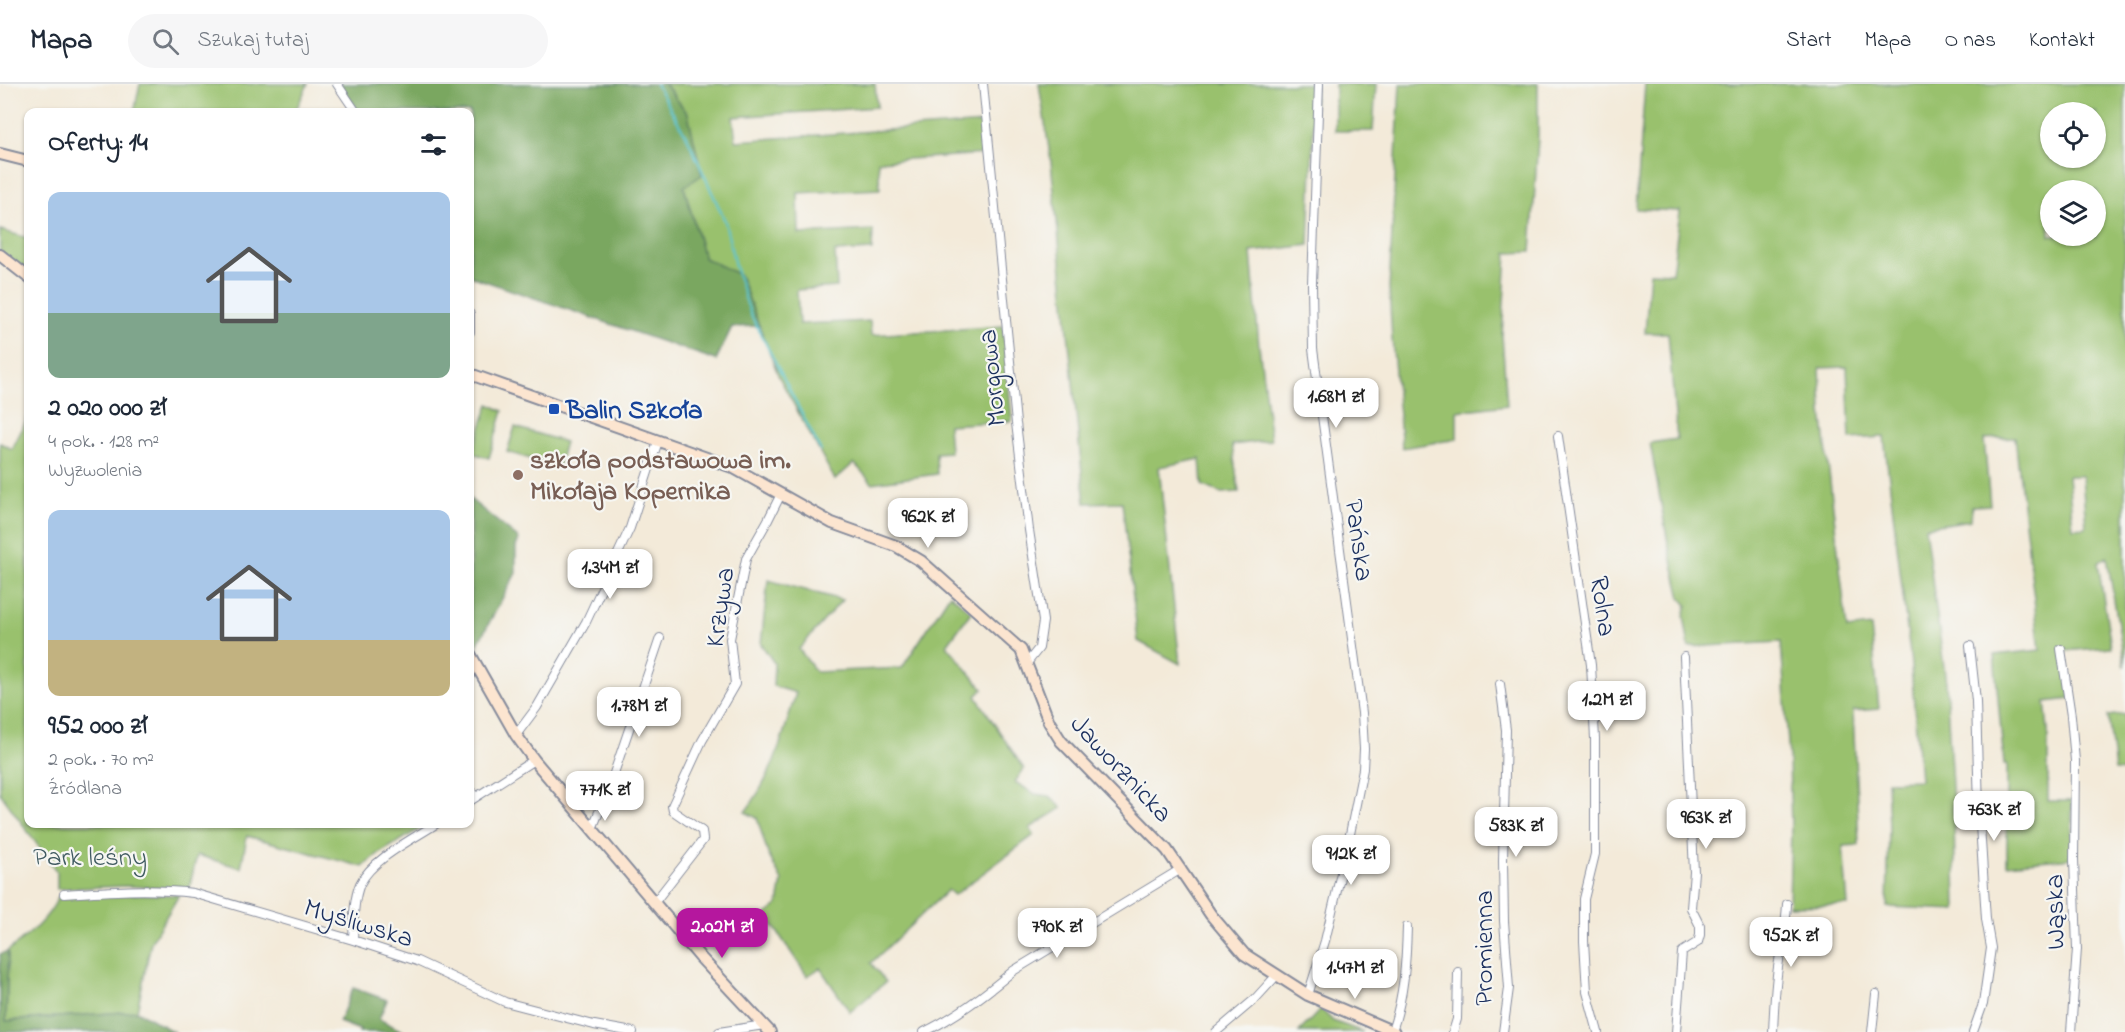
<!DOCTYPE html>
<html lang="pl">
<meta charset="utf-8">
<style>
body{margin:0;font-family:"Indie Flower",sans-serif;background:#f6f6f7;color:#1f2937;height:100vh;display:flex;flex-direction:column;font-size:22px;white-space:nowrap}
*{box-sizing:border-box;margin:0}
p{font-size:20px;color:#747a83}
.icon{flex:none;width:33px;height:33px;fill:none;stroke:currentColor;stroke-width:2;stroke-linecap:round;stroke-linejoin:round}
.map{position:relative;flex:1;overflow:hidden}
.drawer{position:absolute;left:24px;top:24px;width:450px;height:720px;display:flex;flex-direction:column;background:#fff;border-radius:12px;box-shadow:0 2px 4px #0004}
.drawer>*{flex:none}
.fabs{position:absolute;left:2040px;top:18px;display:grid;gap:12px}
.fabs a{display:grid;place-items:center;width:66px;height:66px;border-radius:50%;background:#fff;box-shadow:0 2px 4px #0004;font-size:30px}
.price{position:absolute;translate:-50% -51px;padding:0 14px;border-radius:12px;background:#fff;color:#222;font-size:20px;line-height:39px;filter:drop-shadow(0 2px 3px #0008)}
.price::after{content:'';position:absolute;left:50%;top:36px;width:18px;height:14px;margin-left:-9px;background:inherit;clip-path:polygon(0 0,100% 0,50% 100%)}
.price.active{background:#b5179e;color:#fff}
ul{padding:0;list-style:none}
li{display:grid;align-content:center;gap:12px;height:318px;padding:0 24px}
li span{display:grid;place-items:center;height:186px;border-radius:12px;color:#555}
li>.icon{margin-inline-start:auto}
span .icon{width:108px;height:108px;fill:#fffc;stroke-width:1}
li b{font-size:26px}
h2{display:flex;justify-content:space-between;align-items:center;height:72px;padding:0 24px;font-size:26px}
header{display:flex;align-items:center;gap:36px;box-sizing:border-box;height:84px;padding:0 30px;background:#fff;border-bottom:2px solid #e0e1e3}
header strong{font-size:28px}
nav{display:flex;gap:33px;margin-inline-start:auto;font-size:21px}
.search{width:420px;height:54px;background:#f6f6f7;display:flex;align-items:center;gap:15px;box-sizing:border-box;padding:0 21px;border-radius:33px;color:#747a83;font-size:22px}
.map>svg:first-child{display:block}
.green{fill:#99c16d;stroke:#5a7866;stroke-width:1.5;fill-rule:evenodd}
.forest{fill:#7aa760;stroke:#4a6b5f;stroke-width:1.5}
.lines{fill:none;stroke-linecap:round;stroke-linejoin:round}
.stream{stroke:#59c5d2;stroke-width:2}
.street-casing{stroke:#878c9c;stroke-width:10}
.secondary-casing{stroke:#878c9c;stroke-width:14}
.street{stroke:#fff;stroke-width:8}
.secondary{stroke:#fce5d0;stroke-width:10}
.transit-dot{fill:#1a4fb4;stroke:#f6f6f2;stroke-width:2}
.education-dot{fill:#8d6e63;stroke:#f6f6f2;stroke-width:2}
.labels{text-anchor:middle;stroke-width:4.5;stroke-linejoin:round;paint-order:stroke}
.street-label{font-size:27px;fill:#1b2f5e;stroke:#f6f6f2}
.transit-label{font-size:27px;font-weight:bold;fill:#164399;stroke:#f6f6f2;text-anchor:start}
.education-label{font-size:27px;font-weight:bold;fill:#785e54;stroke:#f6f6f2;text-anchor:start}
.park-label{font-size:27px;fill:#415b62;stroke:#f6f6f2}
</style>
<header>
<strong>Mapa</strong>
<div class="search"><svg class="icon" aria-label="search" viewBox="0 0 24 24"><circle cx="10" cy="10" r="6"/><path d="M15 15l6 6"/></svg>Szukaj tutaj</div>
<nav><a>Start</a><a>Mapa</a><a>O nas</a><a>Kontakt</a></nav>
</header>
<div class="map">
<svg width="2125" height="948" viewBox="0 0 2125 948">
<rect width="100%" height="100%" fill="#f6f6f2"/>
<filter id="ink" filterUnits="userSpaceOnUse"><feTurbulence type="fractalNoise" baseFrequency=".0167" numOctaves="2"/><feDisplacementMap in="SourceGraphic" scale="12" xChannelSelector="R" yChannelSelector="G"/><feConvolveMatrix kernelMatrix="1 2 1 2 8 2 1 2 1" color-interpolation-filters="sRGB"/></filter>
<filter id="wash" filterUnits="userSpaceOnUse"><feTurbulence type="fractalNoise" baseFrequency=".008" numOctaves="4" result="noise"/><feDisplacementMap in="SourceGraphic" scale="24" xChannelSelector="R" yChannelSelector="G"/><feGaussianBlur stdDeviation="1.35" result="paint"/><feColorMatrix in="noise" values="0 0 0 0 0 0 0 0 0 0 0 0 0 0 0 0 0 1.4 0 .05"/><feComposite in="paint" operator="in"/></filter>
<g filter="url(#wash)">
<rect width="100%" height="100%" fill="#f3ead9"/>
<path class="green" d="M140,0h168l-13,28h-161z
M665,0h210l2,23 -144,10 3,24 247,-18 2,31 -107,7 2,28 -82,4 1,41 74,-4 -1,20 -37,2 2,35 -40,3 2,34 71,-3 1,14 132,-9 9,95 -64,4 2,27 -14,1 1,21 -65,9 -18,-20 -19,17 -56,-103 -39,-101 -36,-18 -20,-71 4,-73z
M1039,0h276l-6,161 -58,7 8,94 12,94 -39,5 7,47 -18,1 -19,-8 -2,-26 -41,8 21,197 -42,-23 -16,-139 -37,1 -34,-341z
M1335,0h41l-3,47h-38z
M1400,0h138v54l-7,114 -24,1 -5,83 5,69 -50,6v28l-55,9 -10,-109 -3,-51z
M1645,0h480v583l-18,-110 -9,6 13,84 -47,4 7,48 -26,3 3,28v71h24v57l-65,6v-100h-3l-10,-109 46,-5 -25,-213 -31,2 6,66 -18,1 -1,14 -46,7 21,155 8,139 2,89 -69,-3 2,-79 -2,-47 33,-1 -10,-126 -26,-217 -34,2 -3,-72 -27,1 2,43 25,218 24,-3 8,83 -26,2 6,134 -16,1 5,59 -59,1 2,-79 -2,-69 -8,-116 -92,5 -5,-31 3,-11 -6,-7 -13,-55 -18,-100 27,-4 -9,-106h-23l5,-61 22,1 8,-62 -44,-2zM2050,28h46v46h-46zM2050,106h46v46h-46zM2068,392h14l4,51 -13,1z
M0,146l28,8v35l-28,-22z
M489,320l14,7 -14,47 -17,-5z
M28,333v407h400l-50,30 -15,13 -116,-31 -6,32 -44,-13 -8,34 -63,-3 -69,3v-17l-57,-79v-350l12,6z
M515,343l50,15 -7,25 -51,-15z
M768,496l74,20 -43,49 17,23 86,-4 48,-74 21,18 -24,33 36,44 -7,7 48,73 -9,13 20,12 15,2 12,12 -32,20 4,7 -80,60 -6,-5 -77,73 15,19 -36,30 -30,-44 -13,8 -41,-61 12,-11 4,-23 -14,-27 -11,-36 -12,-6c29,-37 37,-75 51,-119l-23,-7 1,-23 -13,-19z
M2125,630v57l-10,-1 -7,-54z
M126,810l53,1 -28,47 -14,69 -131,10 2,-70c19,-15 41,-32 50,-54z
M1321,925l12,12 30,11h-64z"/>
<path class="forest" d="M339,0h326l23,30 14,61 -18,12 20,71 36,17 19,51 -27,1 -16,33 -246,-84v-164h-111z
M470,415l49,40 -3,8v26l-42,78 -4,-7z
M8,867l-2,70 131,-10 37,21h-174v-78z
M353,904l34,12 -8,19 25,13h-45l1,-2 -21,-8z"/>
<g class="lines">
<path class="stream" d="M656,0l32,55 37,82 10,45 15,47 71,138"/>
</g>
</g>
<g filter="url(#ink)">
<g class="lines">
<g class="street-casing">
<path id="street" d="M337,0l19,28
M983,0l33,339 13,107 14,91 -4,27 -12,15
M470,230v18
M1558,352l33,229 4,74v115l-11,45v42l3,51 11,40
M1970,562l6,55 3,108 7,110 5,29 -8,56 -10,28
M2061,565l10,67 4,45 -1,98 3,90 -6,83
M1500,600l6,46 -3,131 1,60 5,67 -6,44
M516,651l21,-28 49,-85 44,-94 28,-87
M470,706l6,7
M470,717l64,-41
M592,745l18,-44 50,-147
M64,810c43,-3 87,-6 129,-1l160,47 64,21 88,41 89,23 39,7
M654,819l49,-63 -1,-9 -29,-20 -1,-5 30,-65 33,-57 -5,-45 16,-80 22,-39 13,-26
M353,856c1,-18 0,-39 7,-56 12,-25 53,-45 76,-60
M1308,911l17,-54 24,-102 14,-70 1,-20 -2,-36 -49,-364 -1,-65 7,-200
M1392,947c12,-35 14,-68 15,-104
M719,948l45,-7
M924,948c32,-15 62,-38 89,-61l168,-102
M1216,948l39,-33 21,-23
M1453,948l4,-13 1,-47
M1676,948l6,-80 16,-10 2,-7v-9l-9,-18 3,-36 -10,-215
M1773,948c1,-24 2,-48 6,-71 3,-21 7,-35 8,-57
M1872,948l4,-38"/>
</g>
<g class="secondary-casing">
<path id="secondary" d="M0,70l28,7
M0,171l28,22
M470,290l262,93 100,56 64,23 25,15 100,89 28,72 12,19 106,109 44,65 33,39 64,41 86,37
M470,570l46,81 18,25 166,197 70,75"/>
</g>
<use href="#street" class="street"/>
<use href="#secondary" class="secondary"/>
</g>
</g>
<rect class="transit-dot" x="548" y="319" width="12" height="12" rx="3"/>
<circle class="education-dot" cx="518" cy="391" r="6"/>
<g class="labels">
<g class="street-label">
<text transform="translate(991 294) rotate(-96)" y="9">Morgowa</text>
<text transform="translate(1360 456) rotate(82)" y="9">Pańska</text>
<text transform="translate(1604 522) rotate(82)" y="9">Rolna</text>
<text transform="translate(719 523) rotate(-82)" y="9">Krzywa</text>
<text transform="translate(1122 684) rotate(47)" y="9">Jaworznicka</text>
<text transform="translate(2054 828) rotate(-91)" y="9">Wąska</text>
<text transform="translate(359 838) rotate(17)" y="9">Myśliwska</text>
<text transform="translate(1483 864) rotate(-90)" y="9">Promienna</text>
</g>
<g class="transit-label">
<text x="566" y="334">Balin Szkoła</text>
</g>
<g class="education-label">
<text x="530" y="384">szkoła podstawowa im.<tspan x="530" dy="31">Mikołaja Kopernika</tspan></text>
</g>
<g class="park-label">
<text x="90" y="781">Park leśny</text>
</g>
</g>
</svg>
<div class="fabs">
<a><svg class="icon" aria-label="locate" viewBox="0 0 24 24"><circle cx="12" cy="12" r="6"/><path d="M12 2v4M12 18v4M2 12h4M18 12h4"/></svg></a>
<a><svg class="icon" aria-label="layers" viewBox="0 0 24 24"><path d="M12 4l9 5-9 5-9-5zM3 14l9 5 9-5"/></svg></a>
</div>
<b class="price" style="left:1336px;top:345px">1.68M zł</b>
<b class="price" style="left:928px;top:465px">962K zł</b>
<b class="price" style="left:610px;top:516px">1.34M zł</b>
<b class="price" style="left:1607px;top:648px">1.2M zł</b>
<b class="price" style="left:639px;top:654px">1.78M zł</b>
<b class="price" style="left:605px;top:738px">771K zł</b>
<b class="price" style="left:1994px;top:758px">763K zł</b>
<b class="price" style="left:1706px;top:766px">963K zł</b>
<b class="price" style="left:1516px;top:774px">583K zł</b>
<b class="price" style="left:1351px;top:802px">912K zł</b>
<b class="price active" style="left:722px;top:875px">2.02M zł</b>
<b class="price" style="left:1057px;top:875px">790K zł</b>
<b class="price" style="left:1791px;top:884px">952K zł</b>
<b class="price" style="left:1355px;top:916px">1.47M zł</b>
<section class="drawer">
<h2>Oferty: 14<svg class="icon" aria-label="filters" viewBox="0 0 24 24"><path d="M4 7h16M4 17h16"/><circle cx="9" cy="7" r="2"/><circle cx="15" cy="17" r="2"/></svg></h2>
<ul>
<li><span style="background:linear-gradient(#a9c7e8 65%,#7fa58c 0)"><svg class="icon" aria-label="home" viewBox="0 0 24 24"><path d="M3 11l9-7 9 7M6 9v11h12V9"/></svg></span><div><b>2 020 000 zł</b><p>4 pok. · 128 m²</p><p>Wyzwolenia</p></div></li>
<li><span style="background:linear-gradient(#a9c7e8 70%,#c2b280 0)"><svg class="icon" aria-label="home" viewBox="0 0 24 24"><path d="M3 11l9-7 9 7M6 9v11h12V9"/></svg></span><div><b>952 000 zł</b><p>2 pok. · 70 m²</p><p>Źródlana</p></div></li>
</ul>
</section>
</div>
